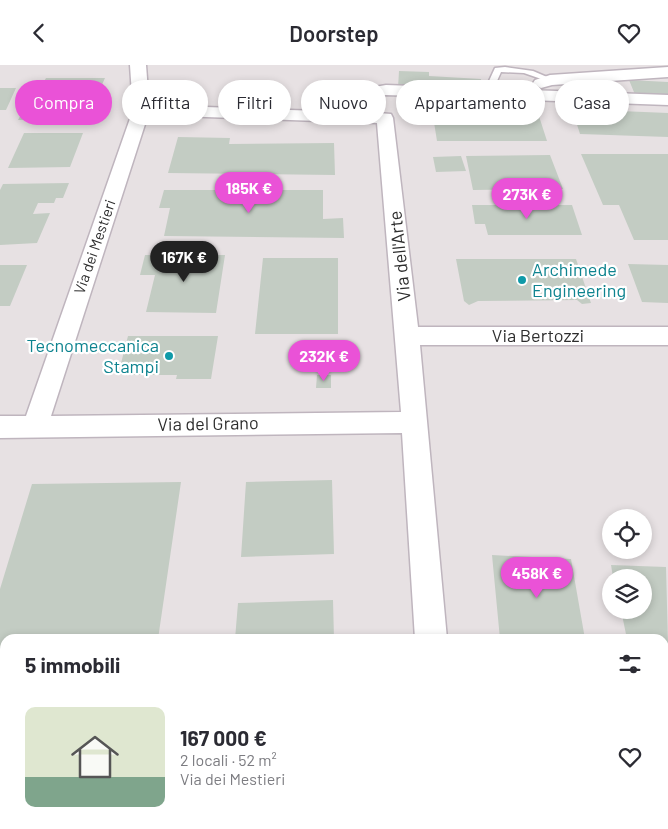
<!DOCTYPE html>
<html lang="it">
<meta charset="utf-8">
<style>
body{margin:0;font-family:Barlow,sans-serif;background:#f7f7f7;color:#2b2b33;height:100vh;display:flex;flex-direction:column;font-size:19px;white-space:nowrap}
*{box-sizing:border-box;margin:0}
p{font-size:16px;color:#7c7c81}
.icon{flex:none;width:28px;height:28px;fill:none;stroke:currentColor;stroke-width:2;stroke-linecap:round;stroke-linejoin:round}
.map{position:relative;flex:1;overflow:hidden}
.panel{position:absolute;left:0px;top:569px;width:669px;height:196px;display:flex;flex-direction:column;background:#fff;border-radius:15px 15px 0 0;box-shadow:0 2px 8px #0003}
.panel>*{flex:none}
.top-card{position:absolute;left:15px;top:15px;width:639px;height:45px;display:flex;gap:10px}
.tools{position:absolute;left:602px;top:444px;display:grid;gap:10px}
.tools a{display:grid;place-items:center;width:50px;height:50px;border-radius:50%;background:#fff;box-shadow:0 2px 8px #0003;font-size:25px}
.price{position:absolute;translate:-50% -42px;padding:0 11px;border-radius:18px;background:#ea52d7;color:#fff;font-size:16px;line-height:32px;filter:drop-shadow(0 1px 2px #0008)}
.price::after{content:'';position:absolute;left:50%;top:30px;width:15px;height:11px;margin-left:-8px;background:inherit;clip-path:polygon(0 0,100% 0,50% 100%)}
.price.current{background:#222;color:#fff}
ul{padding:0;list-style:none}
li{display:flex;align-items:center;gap:15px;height:125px;padding:0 25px}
li span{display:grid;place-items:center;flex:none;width:140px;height:100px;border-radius:10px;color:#555}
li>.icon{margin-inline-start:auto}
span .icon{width:60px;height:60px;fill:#fffc;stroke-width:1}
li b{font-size:21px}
h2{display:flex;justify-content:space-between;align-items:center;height:60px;padding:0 25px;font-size:21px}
.chip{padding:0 18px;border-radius:22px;background:#fff;box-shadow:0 2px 8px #0003;font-size:18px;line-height:45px}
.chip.current{background:#ea52d7;color:#fff}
header{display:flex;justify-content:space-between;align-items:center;height:65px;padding:0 25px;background:#fff;font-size:22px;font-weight:600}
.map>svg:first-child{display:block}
.industrial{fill:#e7e1e3;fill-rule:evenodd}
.building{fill:#c3ccc3}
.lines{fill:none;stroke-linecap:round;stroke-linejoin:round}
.lane-casing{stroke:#bfb5be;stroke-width:3}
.street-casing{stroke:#bfb5be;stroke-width:3}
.lane{fill:#fff;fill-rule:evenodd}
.street{fill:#fff;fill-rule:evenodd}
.culture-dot{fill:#0f9aa8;stroke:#fff;stroke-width:2}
.labels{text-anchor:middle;stroke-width:4.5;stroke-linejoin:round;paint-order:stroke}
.far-street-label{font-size:15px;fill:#2d2d2d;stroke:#fff}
.street-label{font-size:18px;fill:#2d2d2d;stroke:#fff}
.culture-label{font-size:18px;fill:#0d838f;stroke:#fff;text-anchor:start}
</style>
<header><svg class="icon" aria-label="back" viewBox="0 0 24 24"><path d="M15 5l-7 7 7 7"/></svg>Doorstep<svg class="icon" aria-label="heart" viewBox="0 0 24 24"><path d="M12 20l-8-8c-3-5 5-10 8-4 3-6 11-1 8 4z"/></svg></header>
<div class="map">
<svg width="668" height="764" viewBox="0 0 668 764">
<rect width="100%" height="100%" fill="#e3ede2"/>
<path class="industrial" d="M0,0h668v764h-668zM611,452h33v33h-33zM611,512h33v33h-33zM5,574h659v186h-659z"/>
<path class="building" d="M399,6l30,1v4l52,3 1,13 -84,-4z
M46,13h59l-5,11h-11l-14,31h-57l16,-30h5z
M629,15l39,2v17l-32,-2z
M0,23h16l-10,22h-6z
M463,41h24l2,4h48l10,31h-110l-5,-31h32z
M572,44l96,4v24l-88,-3z
M24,68h59l-13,34 -62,1z
M178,72l52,1 -1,6 105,-1 1,32 -167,-2z
M581,89h87v86h-34l-15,-35h-16z
M550,90l13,34 -90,1 -7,-34z
M461,91l5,15 -30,1 -3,-15z
M69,118l-6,15h-7l-2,5h-16l-5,11 17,-1 -13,30 -37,2v-55l3,-6z
M164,125h159v29l20,-1 1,20 -180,-2 6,-28h-11z
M472,140h100l10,30h-94l-3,-11h-10z
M145,190h80l-9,58 -70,-1 9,-37h-15z
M263,193h75v76h-83z
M456,194h120l15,44 -9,1 -5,-4 -99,1 -9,4 -5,-4z
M628,199l40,1v38l-26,-1z
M0,200h27l-17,41h-10z
M128,271h90l-7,43h-35l1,-4h-59z
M317,310h14v13h-15z
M332,415l2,74 -93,3 5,-75z
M181,417l-23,157h-153v19h-5v-69l32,-105z
M492,490l79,4 14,80h-85z
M611,500l55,2 2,77 -4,-1v-4h-37l-6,-29h23v-33h-31z
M333,535l1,39h-99l3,-36z
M664,641h4v123h-135l-1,-4h132z
M0,649h5v106h-5z
M222,760h115l1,4h-117z"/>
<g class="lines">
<g class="lane-casing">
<path id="lane" d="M505,2l28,4 21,9 -4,2 -26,-9 -23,-1 -4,9 6,6 11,7 -7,2 -10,-5 -8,-10 6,-13z"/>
</g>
<g class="street-casing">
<path id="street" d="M130,0h16l3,40 200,7 1,-18 2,-3 34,-6 282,10v10l-282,-10 -20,3 -1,14 26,2 2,4 25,209h250v18h-248l27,294h-32l-13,-206 -402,5v-22h26l107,-306zM148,50l229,8 24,289 -350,4z
M668,2v10l-116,8 -11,3 -8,-5 2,-3 15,-5z
M425,760h38l1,4h-38z"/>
</g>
<use href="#lane" class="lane"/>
<use href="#street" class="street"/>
</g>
<g class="culture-dot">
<circle cx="522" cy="215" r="5"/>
<circle cx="169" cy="291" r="5"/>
</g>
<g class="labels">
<g class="far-street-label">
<text transform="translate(95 182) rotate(-71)" y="5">Via dei Mestieri</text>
</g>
<g class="street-label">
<text transform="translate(400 191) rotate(-96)" y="6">Via dell'Arte</text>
<text x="538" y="277">Via Bertozzi</text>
<text transform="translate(208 359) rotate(-1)" y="6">Via del Grano</text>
</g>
<g class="culture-label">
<text x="532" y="211">Archimede<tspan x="532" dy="21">Engineering</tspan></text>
<text x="159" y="287" text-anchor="end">Tecnomeccanica<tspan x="159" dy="21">Stampi</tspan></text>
</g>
</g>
</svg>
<div class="tools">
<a><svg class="icon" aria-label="locate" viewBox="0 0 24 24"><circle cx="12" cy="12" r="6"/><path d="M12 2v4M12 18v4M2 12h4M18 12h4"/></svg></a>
<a><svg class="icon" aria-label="layers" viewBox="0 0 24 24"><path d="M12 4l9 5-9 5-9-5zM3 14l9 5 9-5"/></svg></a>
</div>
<b class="price" style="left:249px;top:149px">185K €</b>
<b class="price" style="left:527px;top:155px">273K €</b>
<b class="price current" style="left:184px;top:218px">167K €</b>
<b class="price" style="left:324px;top:317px">232K €</b>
<b class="price" style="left:537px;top:534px">458K €</b>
<div class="top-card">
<a class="chip current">Compra</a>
<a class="chip">Affitta</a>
<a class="chip">Filtri</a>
<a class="chip">Nuovo</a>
<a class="chip">Appartamento</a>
<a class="chip">Casa</a>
</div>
<section class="panel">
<h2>5 immobili<svg class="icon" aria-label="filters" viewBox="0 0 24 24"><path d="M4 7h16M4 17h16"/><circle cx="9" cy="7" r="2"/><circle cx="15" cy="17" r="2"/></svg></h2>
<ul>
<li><span style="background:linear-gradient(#dfe7d0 70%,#7fa58c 0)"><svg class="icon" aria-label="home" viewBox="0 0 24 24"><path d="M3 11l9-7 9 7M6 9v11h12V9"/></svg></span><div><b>167 000 €</b><p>2 locali · 52 m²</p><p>Via dei Mestieri</p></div><svg class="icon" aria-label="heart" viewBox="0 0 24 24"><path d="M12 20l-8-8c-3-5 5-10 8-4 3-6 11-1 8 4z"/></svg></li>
</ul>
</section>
</div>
